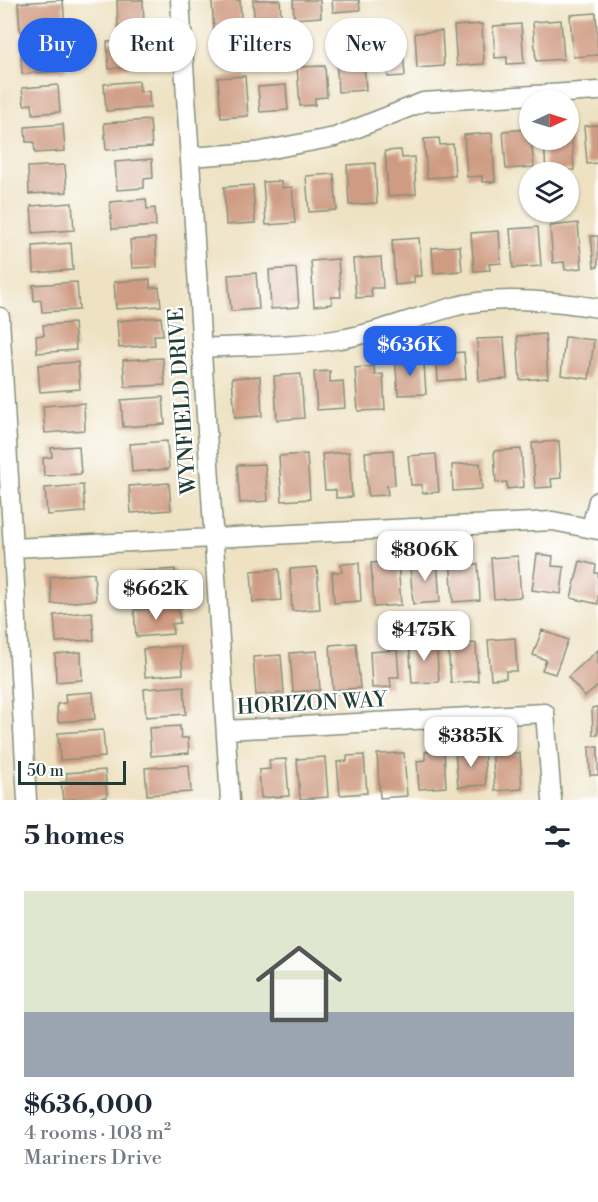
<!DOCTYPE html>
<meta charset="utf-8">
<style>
body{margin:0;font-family:"Libre Bodoni",serif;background:#f6f6f7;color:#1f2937;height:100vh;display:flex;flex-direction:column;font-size:22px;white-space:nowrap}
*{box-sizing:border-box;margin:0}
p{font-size:20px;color:#747a83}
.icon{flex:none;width:33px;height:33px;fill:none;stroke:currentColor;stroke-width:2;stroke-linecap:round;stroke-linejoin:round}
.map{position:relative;height:800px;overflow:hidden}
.drawer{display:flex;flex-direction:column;background:#fff;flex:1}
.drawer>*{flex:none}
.hud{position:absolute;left:18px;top:18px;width:562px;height:54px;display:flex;gap:12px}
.needle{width:39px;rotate:86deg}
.tools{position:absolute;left:519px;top:90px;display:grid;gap:12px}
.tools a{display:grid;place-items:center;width:60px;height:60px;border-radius:50%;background:#fff;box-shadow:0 2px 4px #0004;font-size:30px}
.scale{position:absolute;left:18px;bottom:15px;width:108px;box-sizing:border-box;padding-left:6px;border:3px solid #1f3d34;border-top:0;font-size:16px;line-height:21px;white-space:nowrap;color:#1f3d34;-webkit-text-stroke:4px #fff;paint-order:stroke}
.price{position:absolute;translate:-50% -51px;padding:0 14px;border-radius:12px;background:#fff;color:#222;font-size:20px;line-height:39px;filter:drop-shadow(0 2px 3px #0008)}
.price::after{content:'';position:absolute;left:50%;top:36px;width:18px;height:14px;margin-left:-9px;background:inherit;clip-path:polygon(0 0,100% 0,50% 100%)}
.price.current{background:#2563eb;color:#fff}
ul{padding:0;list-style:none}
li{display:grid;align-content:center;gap:12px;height:318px;padding:0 24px}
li+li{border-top:2px solid #e0e1e3}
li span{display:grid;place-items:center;height:186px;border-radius:0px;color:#555}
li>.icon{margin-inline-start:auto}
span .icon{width:108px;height:108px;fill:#fffc;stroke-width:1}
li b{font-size:26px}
h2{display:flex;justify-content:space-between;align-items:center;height:72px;padding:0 24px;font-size:26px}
.pill{padding:0 21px;border-radius:27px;background:#fff;box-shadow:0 2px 4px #0004;font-size:21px;line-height:54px}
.pill.current{background:#2563eb;color:#fff}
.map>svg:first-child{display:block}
.water{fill:#76aae3;stroke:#4a748c;stroke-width:1.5}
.building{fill:#cf9b82}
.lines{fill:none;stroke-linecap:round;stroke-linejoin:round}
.minor-casing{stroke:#86907c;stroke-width:21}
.minor{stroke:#fff;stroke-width:18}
.labels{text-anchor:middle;stroke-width:4.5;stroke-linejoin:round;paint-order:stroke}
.street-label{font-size:21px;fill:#1f3d34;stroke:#fff}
</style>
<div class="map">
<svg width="598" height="800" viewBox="0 0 598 800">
<rect width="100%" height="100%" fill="#fff"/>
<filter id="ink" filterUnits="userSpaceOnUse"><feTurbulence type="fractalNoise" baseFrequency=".0167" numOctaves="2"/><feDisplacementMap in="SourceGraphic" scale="12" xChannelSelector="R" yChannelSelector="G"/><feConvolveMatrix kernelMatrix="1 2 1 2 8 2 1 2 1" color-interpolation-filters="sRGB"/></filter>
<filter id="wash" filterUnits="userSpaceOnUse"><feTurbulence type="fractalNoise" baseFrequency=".008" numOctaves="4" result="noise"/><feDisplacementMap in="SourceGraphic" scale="24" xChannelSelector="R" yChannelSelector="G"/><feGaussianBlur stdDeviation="1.35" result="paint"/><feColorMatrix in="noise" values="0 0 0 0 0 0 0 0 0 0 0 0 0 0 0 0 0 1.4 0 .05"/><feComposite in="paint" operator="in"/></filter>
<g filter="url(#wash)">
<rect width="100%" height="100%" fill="#eee2c3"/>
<path class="water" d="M397,625l3,6 -9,4 -2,7 -9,2 -2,-3 5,-14z"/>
<g id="blocks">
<path class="building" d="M63,0l2,28 -45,3 -2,-28z
M117,0h26l1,25 -26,2z
M223,0h17l2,31 -28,2 -2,-31z
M253,0h27l2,32 -27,1z
M293,0h27l1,17 -27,2z
M332,0h27l1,10 -27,2z
M596,13l2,42 -25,2 -3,-42z
M561,20l3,39 -28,2 -3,-39z
M482,24l2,40 -27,2 -3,-40z
M521,24l3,39 -17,1v-7l-12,1 -2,-32z
M442,31l2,35 -27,2 -2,-35z
M402,37l3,39 -17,1 -1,-7 -10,1 -2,-32z
M146,39l1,15 -8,1 1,11 -31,3 -2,-27z
M64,44l2,27 -44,3 -1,-20h6v-8z
M363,49l3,41 -28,2 -2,-42z
M325,66l2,31 -12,1v7l-15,1 -3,-39z
M245,76l3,40 -27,2 -3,-40z
M139,81l1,11 9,-1 1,17 -44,3 -2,-27z
M58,85l2,27 -27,2 -1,-10 -8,1 -2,-17z
M286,85l2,25 -28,2 -2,-25z
M150,120l2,27 -46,3 -2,-27z
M63,124l2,27 -30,2 -1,-11h-8l-1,-15z
M598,125v38l-11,1 -3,-38z
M568,126h3l3,44 -28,2 -2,-32h24z
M530,129l4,38 -28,2 -3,-38z
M492,133l3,49h-13v-6l-15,1 -3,-42z
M439,138l1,7 13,-1 2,32 -28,2 -3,-39z
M401,150l1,8 12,-1 2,37 -28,2 -3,-45z
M152,159l1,19 -9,1v9l-27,2 -2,-28z
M375,163l2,40 -28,2 -2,-40z
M65,165l2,27 -38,2 -1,-27z
M334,174l3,36 -28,2 -3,-36z
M281,181l1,7 10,-1 3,36 -29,2 -3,-43z
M253,185l2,38 -29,2 -2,-38z
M146,199l1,10 8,-1 1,18 -44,3 -2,-27z
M72,203l2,27 -41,3 -2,-27z
M578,223l4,45 -17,2 -1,-8 -11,1 -3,-37z
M538,227l3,39 -28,2 -3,-39z
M499,231l2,32 -12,1 1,6 -16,1 -3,-38z
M591,236h7v31h-4z
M155,238l2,29 -25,1 -2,-28z
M419,238l3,38h-8v7l-19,2 -3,-45z
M71,243l2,27 -39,3 -1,-27z
M460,246l2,25 -28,2 -2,-25z
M381,257l2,31h-12l1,9 -16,1 -3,-39z
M338,259l3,38h-10l1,7 -18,2 -3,-45z
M296,268l3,39 -28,2 -2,-39z
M256,273l3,36 -28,2 -3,-36z
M150,279v9l9,-1 2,19 -45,3 -2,-27z
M77,282l2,28 -37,2 -1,-12 -7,1 -1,-16z
M161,317l2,18h-9l1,10 -36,3 -2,-27z
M74,323l2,27 -39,3 -1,-17 8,-1 -1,-10z
M545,334l3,44 -28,2 -3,-44z
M565,337l29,3 -5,39 -28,-4z
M504,338l3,41 -28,2 -2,-42z
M452,342v11l12,-1 2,27 -28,2 -2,-38z
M411,356l1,8 12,-1 2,31 -28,1 -3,-38z
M163,358l2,27 -40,2 -2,-27z
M78,362l2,27 -40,3 -2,-27z
M374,366l1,9 8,-1 2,36 -27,1 -3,-43z
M330,371v11l13,-1 2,27 -28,2 -3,-38z
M301,374l3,44 -27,2 -3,-44z
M260,376l2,40 -27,2 -3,-40z
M163,397l2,27 -42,3 -2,-27z
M84,403l1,27 -40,3 -2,-27z
M167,441l2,28 -37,3 -2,-28z
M559,441l2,37 -10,1 1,8 -17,1 -3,-45z
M79,446l2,28 -37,2 -1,-18 9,-1 -1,-9z
M521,449l3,38 -17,2v-7l-11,1 -2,-32z
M393,450l2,35 -8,1 1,9 -20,1 -3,-44z
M349,452l3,45 -16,1v-8h-11l-3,-36z
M307,454l3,45 -28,2 -3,-45z
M436,454l3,38 -17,1v-8h-11l-3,-29z
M480,463l2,26 -29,2 -1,-26z
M265,464l3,37 -28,2 -3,-38z
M169,483l2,27 -40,3 -2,-27z
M83,485l2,27 -38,3 -2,-27z
M537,554l16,2 -1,10 12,1 -3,27 -29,-4z
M518,556l3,41 -27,2 -3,-41z
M468,557l1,8 9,-1 2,36 -27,2 -3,-44z
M437,559l3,43 -27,2 -3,-38h10v-6z
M398,561l3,44 -27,2 -3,-44z
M580,561l16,4 -1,8h3v31l-27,-6z
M359,563l2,38 -27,2 -2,-31h10l-1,-8z
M317,567l3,42 -28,2 -2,-42z
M175,569l2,27 -40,3 -2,-27z
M279,569l2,31 -28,2 -2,-31z
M94,573l2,27 -44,4 -2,-27z
M178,607l2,16 -8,1 1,10 -37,3 -2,-27z
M92,612l2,28 -38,2 -2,-27z
M542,630l26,10 -13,34 -13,-4 4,-10 -13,-5z
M515,638l2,33h-11v7l-15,1 -3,-39z
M436,640l3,42 -27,1 -3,-41z
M356,643l4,45 -27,2 -3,-45z
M476,643l2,38 -27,2 -3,-38z
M181,646l2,28 -38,3 -2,-28z
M397,650l2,27h-9l1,10 -19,1 -2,-36z
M598,650v36l-13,11 -17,-20z
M317,651l3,39 -27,2 -3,-39z
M81,652l1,28 -26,2 -1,-28z
M281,655l3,38 -28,2 -3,-38z
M184,686l2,28 -40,3 -2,-28z
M93,692l2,27 -37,3 -1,-18 9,-1 -1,-9z
M598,707v28h-5l-1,-27z
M180,726l1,12h7l1,15 -38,3 -2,-28z
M103,730l2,27 -45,3 -2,-27z
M507,747v6h13l2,36 -27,2 -3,-43z
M589,747h9v28h-8z
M484,749l2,36 -28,2 -3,-36z
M444,750l2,37 -27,2 -2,-28 8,-1v-8z
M404,753l3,43 -27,2 -3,-44z
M364,755l3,38 -27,2 -3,-33 10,-1v-5z
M325,757l3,40 -28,2 -3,-40z
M286,759l3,37 -28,2 -2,-28 11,-1 -1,-9z
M189,765l2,27 -44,3 -2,-27z
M105,770l2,27 -44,3 -2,-18h6l-1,-9z"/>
</g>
</g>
<g filter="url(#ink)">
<use href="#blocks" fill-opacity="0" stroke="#86907c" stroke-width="1.5"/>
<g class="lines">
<g class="minor-casing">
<path id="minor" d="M180,0l50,800
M190,157l66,-5 79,-15 88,-35 175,-11
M0,317l27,483
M202,348c43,-3 89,-1 132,-8 41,-6 79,-22 119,-33 42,-12 102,-6 145,1
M591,527l7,-26
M13,548l540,-27 45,9
M226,730l319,-17 7,87"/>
</g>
<use href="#minor" class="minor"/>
</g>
</g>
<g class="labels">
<g class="street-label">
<text transform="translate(182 401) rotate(-94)" y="7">WYNFIELD DRIVE</text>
<text transform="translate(312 703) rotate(-3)" y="7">HORIZON WAY</text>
</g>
</g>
</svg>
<div class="tools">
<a><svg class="needle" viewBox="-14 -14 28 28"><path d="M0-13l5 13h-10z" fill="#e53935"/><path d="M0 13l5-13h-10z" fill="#747a83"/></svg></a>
<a><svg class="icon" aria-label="layers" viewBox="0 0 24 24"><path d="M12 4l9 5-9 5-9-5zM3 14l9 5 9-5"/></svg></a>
</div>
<div class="scale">50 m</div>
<b class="price current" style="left:410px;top:377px">$636K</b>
<b class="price" style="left:425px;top:582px">$806K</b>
<b class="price" style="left:156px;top:621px">$662K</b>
<b class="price" style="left:424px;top:662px">$475K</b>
<b class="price" style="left:471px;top:768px">$385K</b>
<div class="hud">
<a class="pill current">Buy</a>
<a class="pill">Rent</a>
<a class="pill">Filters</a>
<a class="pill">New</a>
</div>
</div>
<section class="drawer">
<h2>5 homes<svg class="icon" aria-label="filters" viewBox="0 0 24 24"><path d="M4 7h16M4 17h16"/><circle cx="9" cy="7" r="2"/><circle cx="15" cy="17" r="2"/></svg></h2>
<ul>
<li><span style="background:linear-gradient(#dfe7d0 65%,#9aa5b1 0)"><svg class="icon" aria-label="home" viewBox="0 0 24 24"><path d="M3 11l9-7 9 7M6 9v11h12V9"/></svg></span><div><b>$636,000</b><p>4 rooms · 108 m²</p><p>Mariners Drive</p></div></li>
</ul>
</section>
